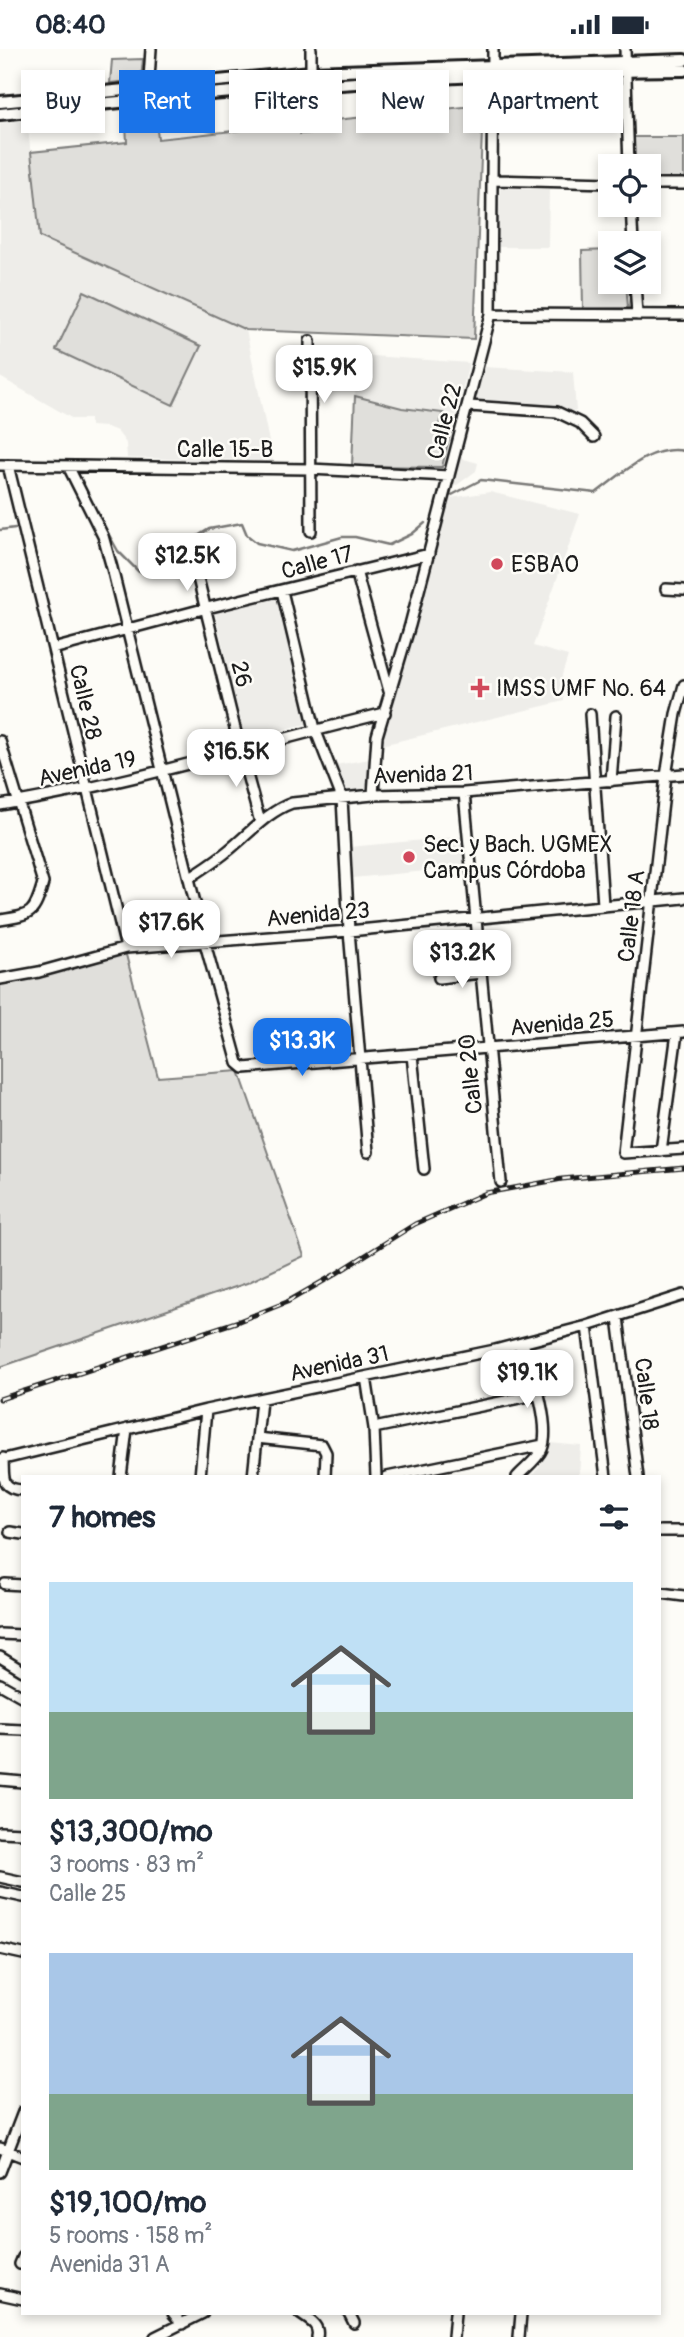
<!DOCTYPE html>
<meta charset="utf-8">
<style>
body{margin:0;font-family:Pangolin,sans-serif;background:#f6f6f7;color:#1f2937;height:100vh;display:flex;flex-direction:column;font-size:26px;white-space:nowrap}
*{box-sizing:border-box;margin:0}
p{font-size:23px;color:#747a83}
.icon{flex:none;width:38px;height:38px;fill:none;stroke:currentColor;stroke-width:2;stroke-linecap:round;stroke-linejoin:round}
.map{position:relative;flex:1;overflow:hidden}
.sheet{position:absolute;left:21px;top:1426px;width:640px;height:840px;display:flex;flex-direction:column;background:#fff;border-radius:0px;box-shadow:0 4px 10px #0003}
.sheet>*{flex:none}
.guide{position:absolute;left:21px;top:21px;width:642px;height:63px;display:flex;gap:14px}
.controls{position:absolute;left:598px;top:105px;display:grid;gap:14px}
.controls a{display:grid;place-items:center;width:63px;height:63px;border-radius:0px;background:#fff;box-shadow:0 4px 10px #0003;font-size:35px}
.price{position:absolute;translate:-50% -60px;padding:0 16px;border-radius:14px;background:#fff;color:#222;font-size:23px;line-height:46px;filter:drop-shadow(0 2px 4px #0008)}
.price::after{content:'';position:absolute;left:50%;top:42px;width:21px;height:16px;margin-left:-10px;background:inherit;clip-path:polygon(0 0,100% 0,50% 100%)}
.price.on{background:#1a73e8;color:#fff}
ul{padding:0;list-style:none}
li{display:grid;align-content:center;gap:14px;height:371px;padding:0 28px}
li span{display:grid;place-items:center;height:217px;border-radius:0px;color:#555}
li>.icon{margin-inline-start:auto}
span .icon{width:126px;height:126px;fill:#fffc;stroke-width:1}
li b{font-size:30px}
h2{display:flex;justify-content:space-between;align-items:center;height:84px;padding:0 28px;font-size:30px}
.chip{padding:0 24px;border-radius:0px;background:#fff;box-shadow:0 4px 10px #0003;font-size:24px;line-height:63px}
.chip.on{background:#1a73e8;color:#fff}
.status{display:flex;justify-content:space-between;align-items:center;height:49px;padding:0 35px;background:#fff;direction:ltr}
.status svg{height:19px;fill:currentColor}
.map>svg:first-child{display:block}
.built{fill:#eeede9}
.green{fill:#e0dfdb;stroke:#7e7e7c;stroke-width:2}
.lines{fill:none;stroke-linecap:round;stroke-linejoin:round}
.stream{stroke:#797876;stroke-width:2.5}
.minor-casing{stroke:#1c1c1c;stroke-width:14}
.major-casing{stroke:#1c1c1c;stroke-width:16}
.minor{stroke:#fdfcf7;stroke-width:9}
.major{stroke:#fdfcf7;stroke-width:10}
.rail-casing{stroke:#1c1c1c;stroke-width:5}
.rail{stroke:#fdfcf7;stroke-width:2.5;stroke-dasharray:8;stroke-linecap:butt}
.poi-dot{fill:#d1495b;stroke:#fdfcf7;stroke-width:2.5}
.labels{text-anchor:middle;stroke-width:5;stroke-linejoin:round;paint-order:stroke}
.street-label{font-size:23px;fill:#1c1c1c;stroke:#fdfcf7}
.poi-label{font-size:23px;fill:#1c1c1c;stroke:#fdfcf7;text-anchor:start}
</style>
<div class="status"><b>08:40</b><svg viewBox="0 0 49 12"><path d="M0 12V9h3v3zM5 12V6h3v6zM10 12V3h3v9zM15 12V0h3v12zM26 1h20v11H26zM47 4h2v5h-2z"/></svg></div>
<div class="map">
<svg width="684" height="2288" viewBox="0 0 684 2288">
<rect width="100%" height="100%" fill="#fdfcf7"/>
<filter id="ink" filterUnits="userSpaceOnUse"><feTurbulence type="fractalNoise" baseFrequency=".0143" numOctaves="2"/><feDisplacementMap in="SourceGraphic" scale="14" xChannelSelector="R" yChannelSelector="G"/><feConvolveMatrix kernelMatrix="1 2 1 2 8 2 1 2 1" color-interpolation-filters="sRGB"/></filter>
<g filter="url(#ink)">
<path class="built" d="M27,71l13,117 206,93 27,131 -146,-3 -1,-15 -9,-12 -10,-4 -17,-1v-7h-17l-73,-42v-254z
M500,139l49,1 -1,58h-50z
M358,306l111,8 -13,52 -54,-7 -47,-12z
M483,318l90,5 3,39 -101,-9z
M460,409l18,5 -2,8 -19,14 -5,-1z
M490,443l90,22 -47,132 35,10 -6,19 2,26 -182,44 68,-247z
M276,549l31,126 -62,15 -30,-126z
M370,710l-4,31 -18,2 -12,-27z
M466,787l3,31 -117,11 -3,-31z
M550,1394l31,3 -2,31h-48l11,-14z"/>
<path class="green" d="M143,10l-2,21 -31,3 2,-23z
M154,54l4,36 142,-15v10l16,-1v-11l167,-17 -9,234 -228,-9 -206,-93 -9,-85 96,-10 -2,-35z
M684,88v42l-35,-1v-12h-15l-2,-29z
M611,201v32h15l2,26 -45,1 -1,-58z
M84,242l117,55 -28,59 -117,-55z
M355,347l47,12 41,5 -6,17 13,4 -8,33 -90,-1z
M125,902l33,126 81,-6 65,185 -57,27 -247,84v-385l27,-2z"/>
<g class="lines">
<path class="stream" d="M448,448l33,-17 115,13c25,-18 55,-49 88,-42
M99,468l19,34 21,21 33,-2 16,-10 8,-23 13,-8 33,-6 5,12 10,8 35,8 50,-14h13l34,8 23,-11 13,-11
M0,481l15,-2"/>
<g class="minor-casing">
<path id="minor" d="M311,0v35
M625,0l4,117
M148,44l3,-44
M494,131l117,3
M649,135h35
M631,156l2,38
M635,233l2,33
M491,265l193,1
M310,292l1,190
M469,357l88,6 23,11 14,14
M0,416l310,4 139,7
M8,416l118,483
M68,417l35,70 9,32 93,375 33,120 6,5 440,-36
M196,521l44,179 20,73
M356,522l33,120
M666,540l18,1
M282,542l33,138 27,69 7,133 19,221
M53,600l154,-41 222,-54
M684,636l-8,29 -10,62 -43,377 61,-4
M590,665l13,191
M0,692l43,142c-9,32 -11,32 -43,37
M611,732l5,-65
M464,744l37,389
M373,746l4,-59 33,-111 81,-311 2,-265
M0,756c130,-21 256,-61 385,-92
M189,829c14,-9 28,-18 41,-29 20,-16 37,-37 62,-46l81,-8 91,-2 220,-19
M439,929l41,-5
M0,930l39,-7 87,-24 223,-17 335,-33
M412,1006l12,114
M661,1102l16,-118
M618,1268l20,160
M587,1277l19,151
M366,1328l8,51 2,49
M374,1379l165,-34
M257,1389l65,7 4,8 -1,24
M3,1409c1,20 -3,31 20,32
M0,1411l206,-50 289,-60 92,-24 97,-31
M121,1428l6,-48
M200,1428l6,-67
M253,1428l8,-77
M387,1428l156,-32
M517,1428c7,-8 21,-18 25,-28 10,-25 -11,-81 -19,-106
M660,1482h24
M10,1483l13,2
M5,1535l18,1
M661,1544l23,3
M0,1585l23,1
M0,1608l23,14
M0,1635l23,13
M0,1680l23,1
M0,1731l23,2
M0,1783l23,1
M0,1828l23,5
M0,1843l23,5
M0,1900l23,5
M0,2099l23,9
M0,2123l23,-60
M20,2215l3,-7
M0,2245l23,5
M173,2264l9,11
M299,2264c9,7 21,11 18,24
M349,2264l5,10
M155,2288l48,-24
M453,2288l2,-24
M519,2288l2,-23"/>
</g>
<g class="major-casing">
<path id="major" d="M0,53l311,-30 373,-12
M0,65c227,-24 455,-42 684,-44"/>
</g>
<use href="#minor" class="minor"/>
<use href="#major" class="major"/>
<g class="rail-casing">
<path id="rail" d="M0,1350l239,-78 48,-19 47,-27 81,-51 71,-31 76,-14 122,-11"/>
</g>
<use href="#rail" class="rail"/>
</g>
</g>
<g class="poi-dot">
<circle cx="497" cy="515" r="7"/>
<path d="M476.5 628.5h7v7h7v7h-7v7h-7v-7h-7v-7h7z"/>
<circle cx="409" cy="808" r="7"/>
</g>
<g class="labels">
<g class="street-label">
<text transform="translate(444 372) rotate(-75)" y="8">Calle 22</text>
<text x="225" y="408">Calle 15-B</text>
<text transform="translate(317 513) rotate(-15)" y="8">Calle 17</text>
<text transform="translate(242 625) rotate(77)" y="8">26</text>
<text transform="translate(86 653) rotate(77)" y="8">Calle 28</text>
<text transform="translate(87 719) rotate(-12)" y="8">Avenida 19</text>
<text transform="translate(423 725) rotate(-2)" y="8">Avenida 21</text>
<text transform="translate(318 865) rotate(-5)" y="8">Avenida 23</text>
<text transform="translate(631 867) rotate(-83)" y="8">Calle 18 A</text>
<text transform="translate(562 974) rotate(-5)" y="8">Avenida 25</text>
<text transform="translate(470 1025) rotate(-96)" y="8">Calle 20</text>
<text transform="translate(339 1314) rotate(-12)" y="8">Avenida 31</text>
<text transform="translate(647 1345) rotate(83)" y="8">Calle 18</text>
</g>
<g class="poi-label">
<text x="511" y="523">ESBAO</text>
<text x="496" y="647">IMSS UMF No. 64</text>
<text x="423" y="803">Sec. y Bach. UGMEX<tspan x="423" dy="26">Campus Córdoba</tspan></text>
</g>
</g>
</svg>
<div class="controls">
<a><svg class="icon" aria-label="locate" viewBox="0 0 24 24"><circle cx="12" cy="12" r="6"/><path d="M12 2v4M12 18v4M2 12h4M18 12h4"/></svg></a>
<a><svg class="icon" aria-label="layers" viewBox="0 0 24 24"><path d="M12 4l9 5-9 5-9-5zM3 14l9 5 9-5"/></svg></a>
</div>
<b class="price" style="left:324px;top:356px">$15.9K</b>
<b class="price" style="left:187px;top:544px">$12.5K</b>
<b class="price" style="left:236px;top:740px">$16.5K</b>
<b class="price" style="left:171px;top:911px">$17.6K</b>
<b class="price" style="left:462px;top:941px">$13.2K</b>
<b class="price on" style="left:302px;top:1029px">$13.3K</b>
<b class="price" style="left:527px;top:1361px">$19.1K</b>
<div class="guide">
<a class="chip">Buy</a>
<a class="chip on">Rent</a>
<a class="chip">Filters</a>
<a class="chip">New</a>
<a class="chip">Apartment</a>
</div>
<section class="sheet">
<h2>7 homes<svg class="icon" aria-label="filters" viewBox="0 0 24 24"><path d="M4 7h16M4 17h16"/><circle cx="9" cy="7" r="2"/><circle cx="15" cy="17" r="2"/></svg></h2>
<ul>
<li><span style="background:linear-gradient(#bfe0f5 60%,#7fa58c 0)"><svg class="icon" aria-label="home" viewBox="0 0 24 24"><path d="M3 11l9-7 9 7M6 9v11h12V9"/></svg></span><div><b>$13,300/mo</b><p>3 rooms · 83 m²</p><p>Calle 25</p></div></li>
<li><span style="background:linear-gradient(#a9c7e8 65%,#7fa58c 0)"><svg class="icon" aria-label="home" viewBox="0 0 24 24"><path d="M3 11l9-7 9 7M6 9v11h12V9"/></svg></span><div><b>$19,100/mo</b><p>5 rooms · 158 m²</p><p>Avenida 31 A</p></div></li>
</ul>
</section>
</div>
